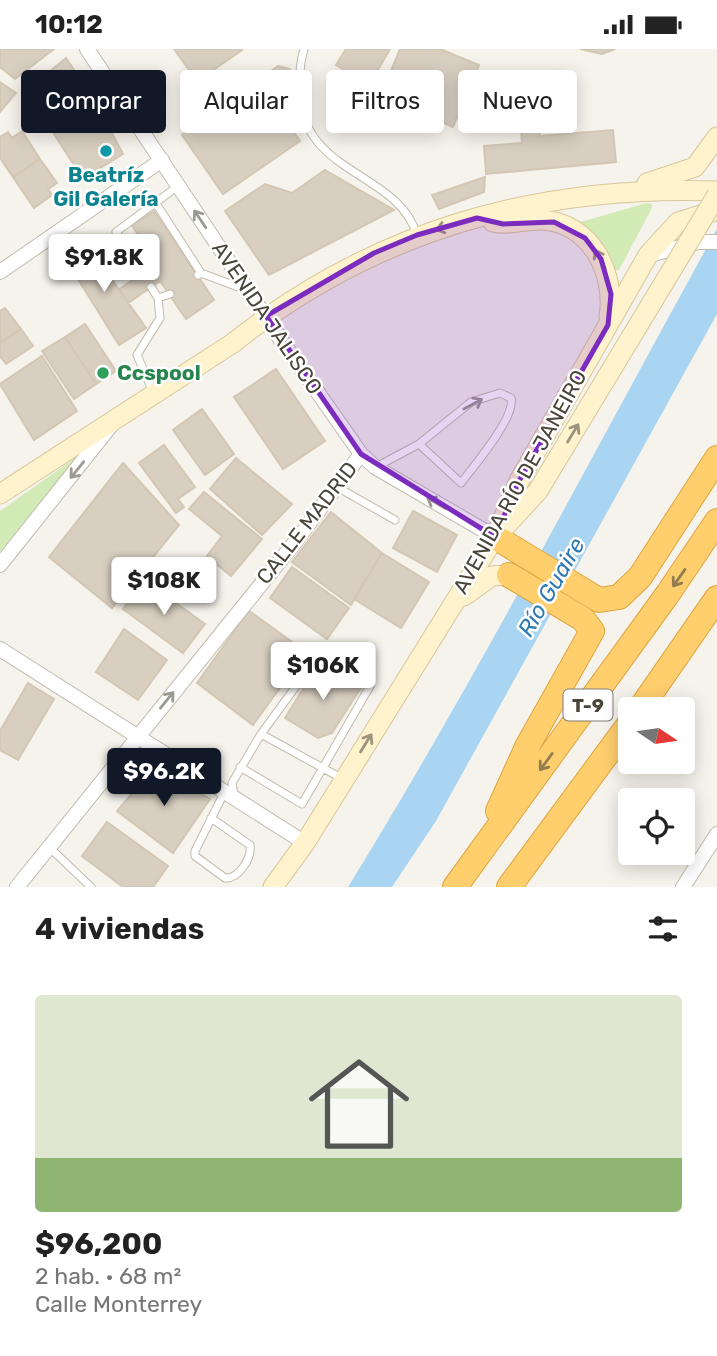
<!DOCTYPE html>
<html lang="es">
<meta charset="utf-8">
<style>
body{margin:0;font-family:Rubik,sans-serif;background:#f2f2f2;color:#222;height:100vh;display:flex;flex-direction:column;font-size:26px;white-space:nowrap}
*{box-sizing:border-box;margin:0}
p{font-size:23px;color:#767676}
.icon{flex:none;width:38px;height:38px;fill:none;stroke:currentColor;stroke-width:2;stroke-linecap:round;stroke-linejoin:round}
.map{position:relative;height:838px;overflow:hidden}
.drawer{display:flex;flex-direction:column;background:#fff;flex:1}
.drawer>*{flex:none}
.guide{position:absolute;left:21px;top:21px;width:676px;height:63px;display:flex;gap:14px}
.needle{width:46px;rotate:103deg}
.controls{position:absolute;left:618px;top:648px;display:grid;gap:14px}
.controls a{display:grid;place-items:center;width:77px;height:77px;border-radius:7px;background:#fff;box-shadow:0 4px 18px #0003;font-size:35px}
.price{position:absolute;translate:-50% -60px;padding:0 16px;border-radius:7px;background:#fff;color:#222;font-size:23px;line-height:46px;filter:drop-shadow(0 2px 4px #0008)}
.price::after{content:'';position:absolute;left:50%;top:42px;width:21px;height:16px;margin-left:-10px;background:inherit;clip-path:polygon(0 0,100% 0,50% 100%)}
.price.active{background:#111827;color:#fff}
ul{padding:0;list-style:none}
li{display:grid;align-content:center;gap:14px;height:371px;padding:0 35px}
li+li{border-top:2px solid #e0e0e0}
li span{display:grid;place-items:center;height:217px;border-radius:7px;color:#555}
li>.icon{margin-inline-start:auto}
span .icon{width:126px;height:126px;fill:#fffc;stroke-width:1}
li b{font-size:30px}
h2{display:flex;justify-content:space-between;align-items:center;height:84px;padding:0 35px;font-size:30px}
.chip{padding:0 24px;border-radius:7px;background:#fff;box-shadow:0 4px 18px #0003;font-size:24px;line-height:63px}
.chip.active{background:#111827;color:#fff}
.status{display:flex;justify-content:space-between;align-items:center;height:49px;padding:0 35px;background:#fff;direction:ltr}
.status svg{height:19px;fill:currentColor}
.map>svg:first-child{display:block}
.green{fill:#d2eab5}
.water{fill:#a9d4f2}
.building{fill:#d8cfc1;stroke:#d3c7b4;stroke-width:2}
.lines{fill:none;stroke-linecap:round;stroke-linejoin:round}
.lane-casing{stroke:#c2bbae;stroke-width:9}
.street-casing{stroke:#c2bbae;stroke-width:16}
.secondary-casing{stroke:#d6c79b;stroke-width:21}
.highway-casing{stroke:#e0a43c;stroke-width:26}
.lane{stroke:#fff;stroke-width:7}
.street{stroke:#fff;stroke-width:14}
.secondary{stroke:#fff3cd;stroke-width:19}
.highway{stroke:#ffcf6e;stroke-width:24}
.secondary-bridge-casing{stroke:#d6c79b;stroke-width:21;stroke-linecap:butt}
.secondary-bridge{stroke:#fff3cd;stroke-width:19}
.oneway{stroke:#9c9892}
.oneway2{stroke:#9c937c}
.oneway3{stroke:#937c4e}
.marked{fill:#7b2cbf;fill-opacity:0.2;stroke:#7b2cbf;stroke-width:5;stroke-linejoin:round}
.culture-dot{fill:#0f9aa8;stroke:#fff;stroke-width:2.5}
.leisure-dot{fill:#2e9e5b;stroke:#fff;stroke-width:2.5}
.labels{text-anchor:middle;stroke-width:5;stroke-linejoin:round;paint-order:stroke}
.shield{fill:#fff;stroke:#817c74;stroke-width:2}
.shield-label{font-size:19px;font-weight:bold;fill:#4b4439}
.culture-label{font-size:21px;font-weight:bold;fill:#0d838f;stroke:#fff}
.street-label{font-size:21px;fill:#4b4439;stroke:#fff}
.leisure-label{font-size:21px;font-weight:bold;fill:#27864d;stroke:#fff;text-anchor:start}
.water-label{font-size:23px;font-style:italic;fill:#2e7ab2;stroke:#fff}
</style>
<div class="status"><b>10:12</b><svg viewBox="0 0 49 12"><path d="M0 12V9h3v3zM5 12V6h3v6zM10 12V3h3v9zM15 12V0h3v12zM26 1h20v11H26zM47 4h2v5h-2z"/></svg></div>
<div class="map">
<svg width="717" height="838" viewBox="0 0 717 838">
<rect width="100%" height="100%" fill="#f6f3ec"/>
<path class="green" d="M647,154l5,1v4l-33,62 -8,1 -34,-48z
M78,407l-78,96v-41z"/>
<path class="water" d="M717,180v85l-281,507 -44,66h-44c132,-214 247,-438 369,-658z"/>
<path class="building" d="M0,0h54l-39,30 -15,-12z
M174,0h67l1,1 -45,31z
M346,0h44l-21,36 -33,-20z
M400,0h40l39,16 -26,62 -73,-30z
M580,0h35l-13,5z
M66,9l26,38 -38,28 -25,-35z
M278,17l12,3 5,30 -12,17 17,25 -77,53 -41,-59z
M0,33l16,11 -16,19z
M537,52l3,35 73,-6 3,32 -130,12 -2,-28 38,-3 -3,-41z
M97,56l26,49 -40,25 -29,-45z
M22,82l18,28 -27,18 -13,-19v-21l8,-5 4,6z
M40,110l17,24 -9,6 4,6 -18,13 -21,-31z
M325,121l69,40 -125,65 -44,-64 40,-27 27,9z
M485,128l-1,15 -45,17 -7,-14z
M154,162l60,89 -28,19 -26,-38 -32,22 -9,-14 39,-26 -26,-37z
M84,191l62,88 -27,17 -56,-90z
M5,259l16,21 -21,14v-32z
M85,275l31,47 -20,13 -31,-47z
M21,280l12,17 -27,18 -6,-8v-13z
M65,288l31,47 -22,15 -32,-48z
M42,307l35,55 -43,29 -34,-56z
M276,320l49,72 -42,28 -49,-72z
M202,360l32,45 -29,21 -32,-45z
M164,396l31,42 -17,12 6,8 -8,6 -37,-50z
M236,409l56,46 -30,31 -52,-46z
M123,414l56,62 -67,83 -63,-51z
M204,443l58,47 -31,37 -24,-20 15,-20 -33,-27z
M413,462l44,24 -20,37 -44,-24z
M331,463l51,41 -31,52 -59,-43z
M382,504l47,29 -28,46 -47,-29z
M292,518l57,41 -22,31 -57,-41z
M144,531l61,44 -22,29 -60,-44z
M249,562l57,41 -53,73 -56,-42z
M124,580l43,31 -29,40 -42,-28z
M328,617l34,20 -30,47 -14,5 -33,-20 30,-48z
M28,634l26,16 -36,61 -18,-10v-19z
M154,718l56,32 -37,54 -56,-42z
M107,773l61,44 -15,21h-30l-41,-31z"/>
<g class="lines">
<g class="lane-casing">
<path id="lane" d="M304,0c-5,16 -5,31 -4,48 6,78 98,75 117,138
M157,156l44,68
M142,224l-26,-41 62,-46
M198,226l3,-2 45,17
M151,238l7,11
M154,345l-17,-39 23,-37 -2,-20 12,-4
M376,418l43,-23 52,-42 29,-9 11,5c5,19 -38,69 -50,85l-42,-39
M337,438l58,33
M240,718l62,37 68,-118 -47,-27 -10,4 -52,71
M234,746l-2,-12 29,-49 82,45
M211,769l39,27c2,13 -11,34 -25,33l-30,-22v-5l30,-60
M49,798l42,40"/>
</g>
<g class="street-casing">
<path id="street" d="M87,0l194,291 80,114 14,13 120,70
M650,206l48,-13h19
M0,223l162,-112
M0,516l113,-142
M0,600l305,194
M17,838l279,-346 65,-87
M683,838l34,-53"/>
</g>
<g class="secondary-casing">
<path id="secondary" d="M647,134l48,-16 22,-30
M493,173c16,4 32,-3 49,-2 49,3 74,53 67,97
M0,445l233,-151c142,-113 304,-158 484,-152
M505,478l33,-36
M464,547l28,-20 17,-1
M273,838l32,-44 190,-306 24,-56 129,-226 30,-33 39,-12"/>
</g>
<g class="highway-casing">
<path id="highway" d="M495,488l104,63 20,-3 21,-20 77,-119
M640,660l77,-111
M498,762l30,-66 64,-114 -9,-12 -74,-44
M455,838l212,-292 50,-74
M509,838l121,-164"/>
</g>
<use href="#lane" class="lane"/>
<use href="#street" class="street"/>
<use href="#secondary" class="secondary"/>
<use href="#highway" class="highway"/>
<g class="secondary-bridge-casing">
<path id="secondary-bridge" d="M538,442l179,-296"/>
</g>
<use href="#secondary-bridge" class="secondary-bridge"/>
</g>
<defs><path id="oneway-shaft" d="M-6 0H5M1.5-3L5.5 0L1.5 3" fill="none" stroke-width="1.6" stroke-linecap="round" stroke-linejoin="round" transform="scale(1.75)"/></defs>
<g class="oneway">
<use href="#oneway-shaft" transform="translate(200 170) rotate(-124)"/>
<use href="#oneway-shaft" transform="translate(473 355) rotate(-28)"/>
<use href="#oneway-shaft" transform="translate(77 421) rotate(129)"/>
<use href="#oneway-shaft" transform="translate(436 454) rotate(-149)"/>
<use href="#oneway-shaft" transform="translate(167 651) rotate(-51)"/>
</g>
<g class="oneway2">
<use href="#oneway-shaft" transform="translate(446 178) rotate(164)"/>
<use href="#oneway-shaft" transform="translate(600 210) rotate(-118)"/>
<use href="#oneway-shaft" transform="translate(573 384) rotate(-59)"/>
<use href="#oneway-shaft" transform="translate(366 694) rotate(-58)"/>
</g>
<g class="oneway3">
<use href="#oneway-shaft" transform="translate(679 529) rotate(125)"/>
<use href="#oneway-shaft" transform="translate(546 713) rotate(126)"/>
</g>
<path class="marked" d="M477,169l26,6 51,-2 31,16 16,21 10,35 -3,31 -89,156 -24,56 -134,-83 -95,-138 108,-63 43,-18z"/>
<circle class="culture-dot" cx="106" cy="102" r="7"/>
<circle class="leisure-dot" cx="103" cy="324" r="7"/>
<g class="labels">
<rect class="shield" x="563.5" y="640.5" width="49" height="31" rx="5"/>
<g class="shield-label">
<text x="588" y="663">T-9</text>
</g>
<g class="culture-label">
<text x="106" y="133">Beatríz<tspan x="106" dy="24">Gil Galería</tspan></text>
</g>
<g class="street-label">
<text transform="translate(267 269) rotate(56)" y="7">AVENIDA JALISCO</text>
<text transform="translate(520 433) rotate(-61)" y="7">AVENIDA RÍO DE JANEIRO</text>
<text transform="translate(307 474) rotate(-52)" y="7">CALLE MADRID</text>
</g>
<g class="leisure-label">
<text x="117" y="331">Ccspool</text>
</g>
<g class="water-label">
<text transform="translate(551 538) rotate(-60)" y="8">Río Guaire</text>
</g>
</g>
</svg>
<div class="controls">
<a><svg class="needle" viewBox="-14 -14 28 28"><path d="M0-13l5 13h-10z" fill="#e53935"/><path d="M0 13l5-13h-10z" fill="#767676"/></svg></a>
<a><svg class="icon" aria-label="locate" viewBox="0 0 24 24"><circle cx="12" cy="12" r="6"/><path d="M12 2v4M12 18v4M2 12h4M18 12h4"/></svg></a>
</div>
<b class="price" style="left:104px;top:245px">$91.8K</b>
<b class="price" style="left:164px;top:568px">$108K</b>
<b class="price" style="left:323px;top:653px">$106K</b>
<b class="price active" style="left:164px;top:759px">$96.2K</b>
<div class="guide">
<a class="chip active">Comprar</a>
<a class="chip">Alquilar</a>
<a class="chip">Filtros</a>
<a class="chip">Nuevo</a>
</div>
</div>
<section class="drawer">
<h2>4 viviendas<svg class="icon" aria-label="filters" viewBox="0 0 24 24"><path d="M4 7h16M4 17h16"/><circle cx="9" cy="7" r="2"/><circle cx="15" cy="17" r="2"/></svg></h2>
<ul>
<li><span style="background:linear-gradient(#dfe7d0 75%,#8fb573 0)"><svg class="icon" aria-label="home" viewBox="0 0 24 24"><path d="M3 11l9-7 9 7M6 9v11h12V9"/></svg></span><div><b>$96,200</b><p>2 hab. · 68 m²</p><p>Calle Monterrey</p></div></li>
</ul>
</section>
